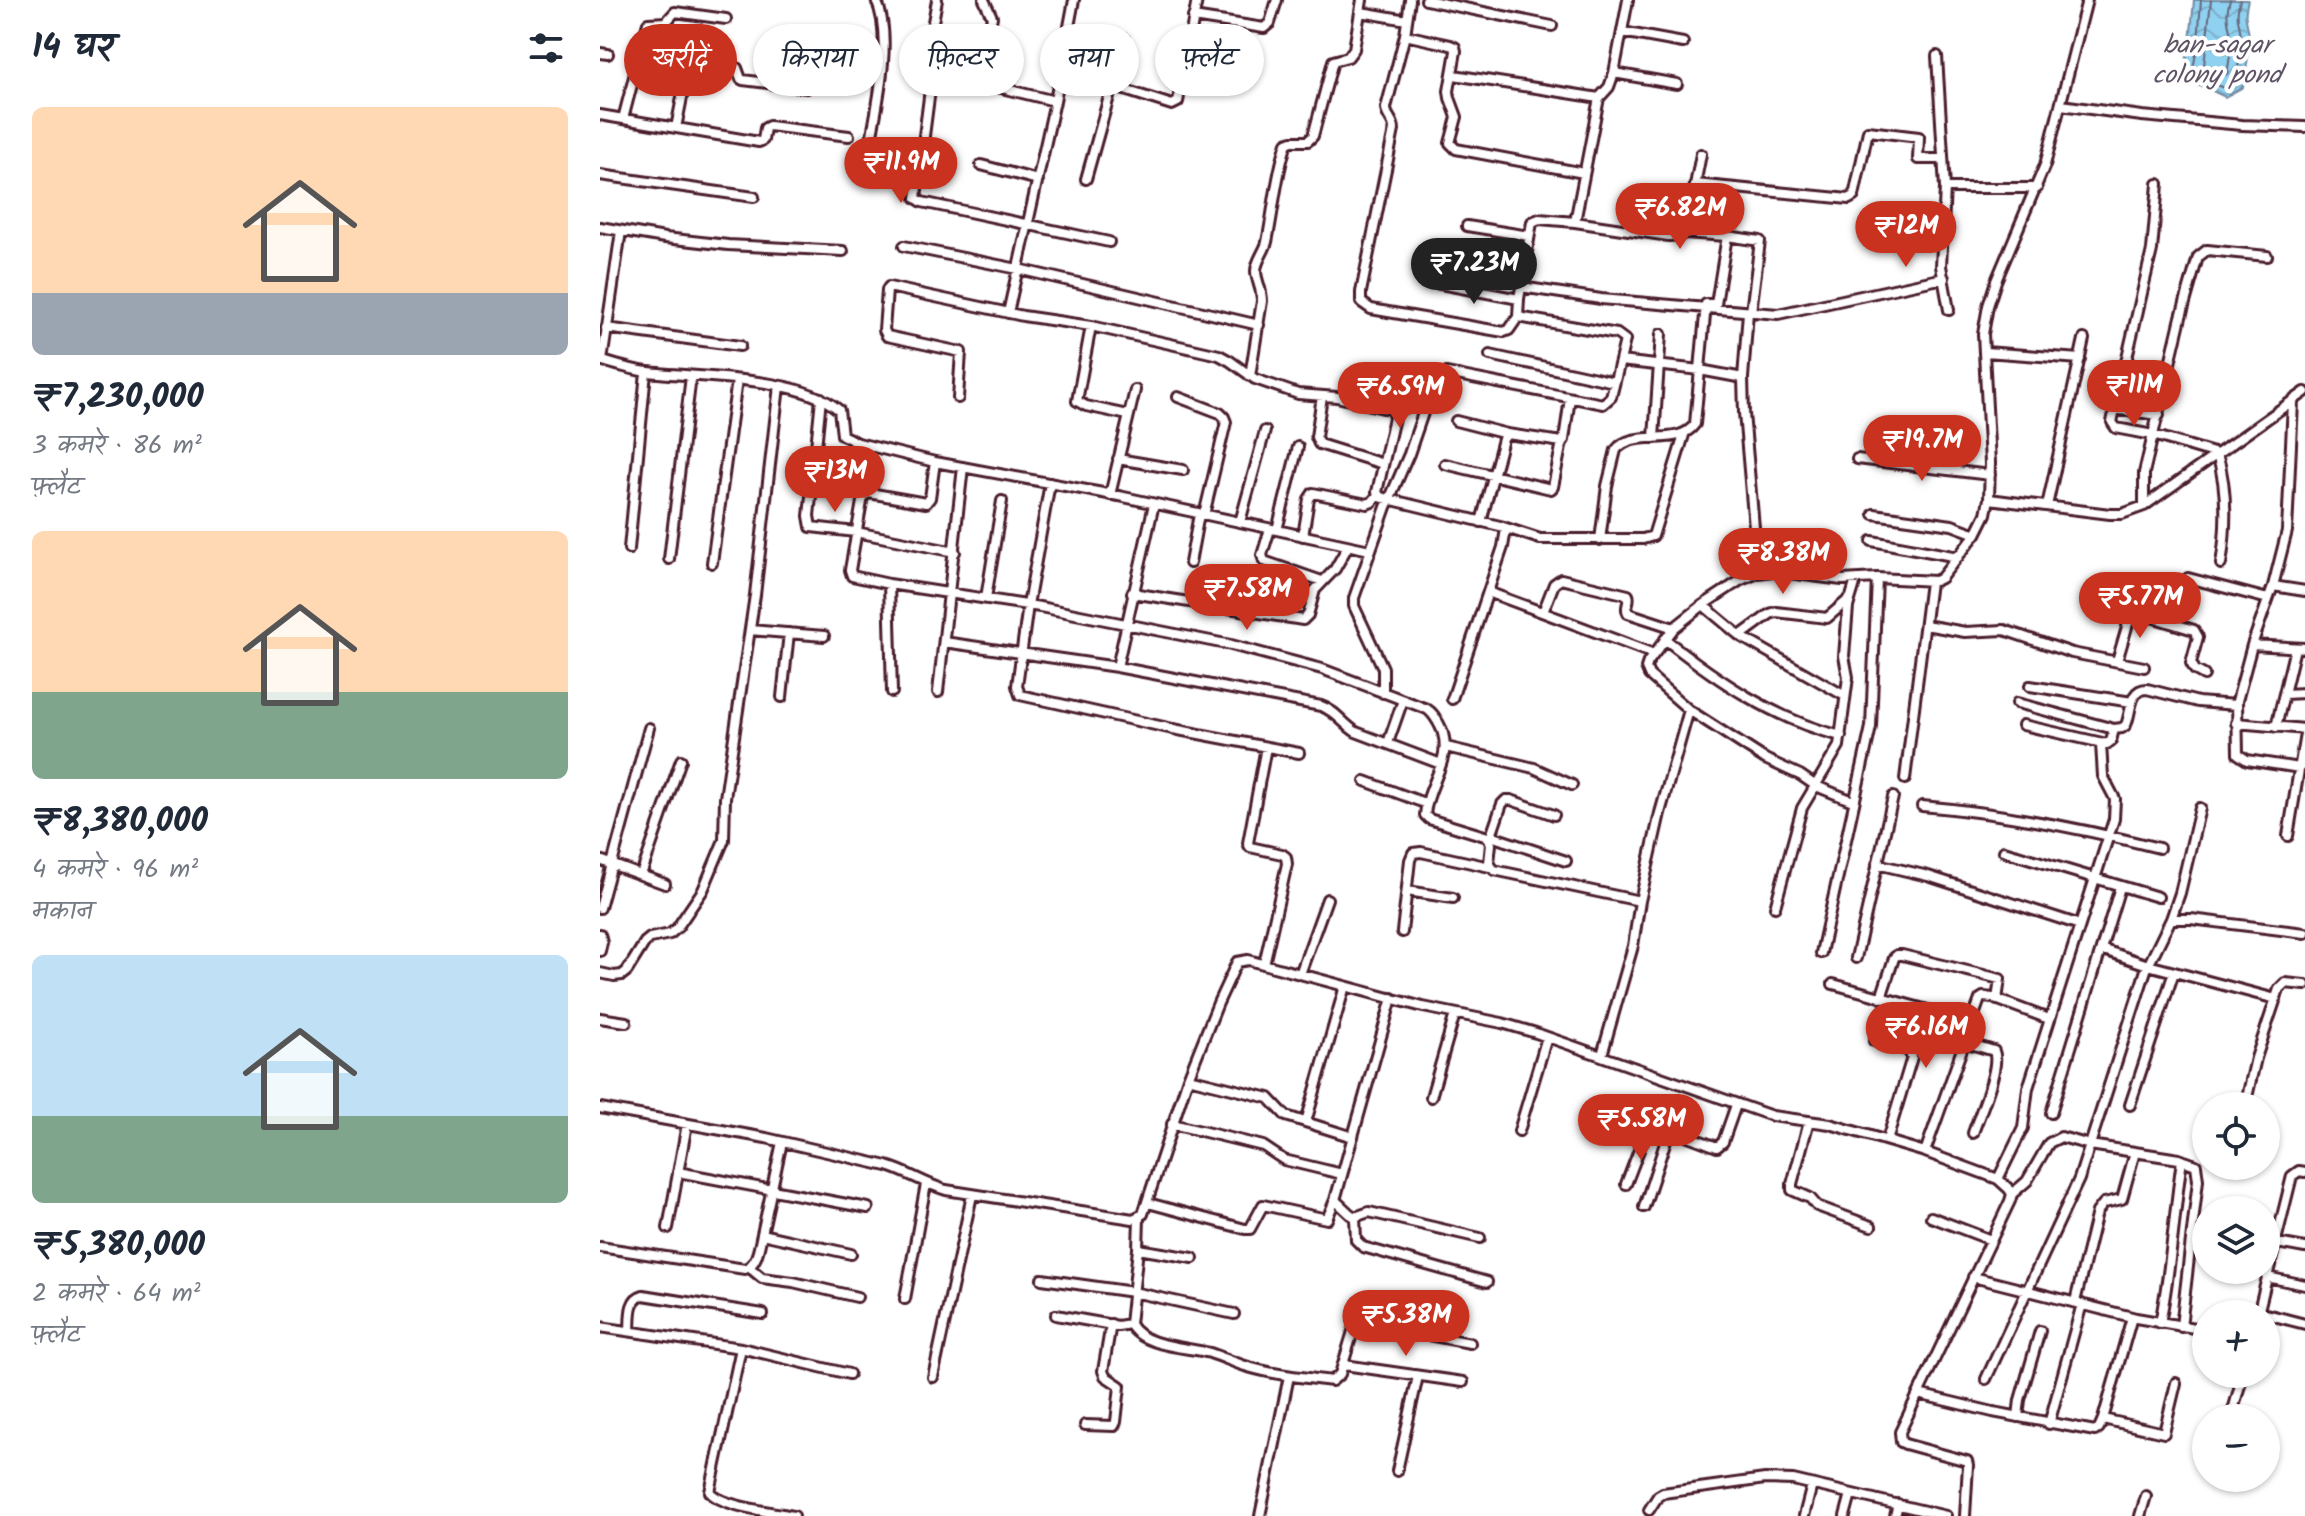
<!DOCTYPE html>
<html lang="hi">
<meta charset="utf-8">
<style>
body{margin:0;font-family:Kalam,"Playpen Sans Deva",sans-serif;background:#f2f2f3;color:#1f2937;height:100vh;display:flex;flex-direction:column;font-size:30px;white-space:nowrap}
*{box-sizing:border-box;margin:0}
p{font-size:26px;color:#747a83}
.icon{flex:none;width:44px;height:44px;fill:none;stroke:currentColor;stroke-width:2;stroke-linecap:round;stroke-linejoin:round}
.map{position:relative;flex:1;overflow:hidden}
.side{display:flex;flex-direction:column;background:#fff;width:600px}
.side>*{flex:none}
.guide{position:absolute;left:24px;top:24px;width:760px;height:72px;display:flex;gap:16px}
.tools{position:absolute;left:1592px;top:1092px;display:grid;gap:16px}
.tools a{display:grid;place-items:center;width:88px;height:88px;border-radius:50%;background:#fff;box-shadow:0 2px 6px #0004;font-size:40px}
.price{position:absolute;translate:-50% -68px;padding:0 18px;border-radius:28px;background:#c8321e;color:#fff;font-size:26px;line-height:52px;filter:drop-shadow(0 2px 4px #0008)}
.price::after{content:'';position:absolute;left:50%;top:48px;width:24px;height:18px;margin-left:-12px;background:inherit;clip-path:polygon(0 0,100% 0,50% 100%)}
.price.active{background:#222;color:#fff}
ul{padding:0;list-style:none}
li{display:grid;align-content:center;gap:16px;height:424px;padding:0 32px}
li span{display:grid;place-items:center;height:248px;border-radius:12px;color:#555}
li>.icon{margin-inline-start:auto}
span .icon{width:144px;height:144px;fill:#fffc;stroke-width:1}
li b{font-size:34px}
h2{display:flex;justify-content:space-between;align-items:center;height:96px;padding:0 32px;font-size:34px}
.chip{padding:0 28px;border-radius:36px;background:#fff;box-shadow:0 2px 6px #0004;font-size:28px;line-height:72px}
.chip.active{background:#c8321e;color:#fff}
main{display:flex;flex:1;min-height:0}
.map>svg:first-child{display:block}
.water{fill:url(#water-waves);stroke:#738aa1;stroke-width:2}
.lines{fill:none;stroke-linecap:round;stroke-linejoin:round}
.shore{stroke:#66667a;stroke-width:2}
.minor-casing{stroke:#4a1f2b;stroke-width:14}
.minor{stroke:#fff;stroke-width:8}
.labels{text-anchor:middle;stroke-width:8;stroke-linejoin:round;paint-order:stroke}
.water-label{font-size:26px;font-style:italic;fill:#5f5466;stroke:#fff}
</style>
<main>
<section class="side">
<h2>14 घर<svg class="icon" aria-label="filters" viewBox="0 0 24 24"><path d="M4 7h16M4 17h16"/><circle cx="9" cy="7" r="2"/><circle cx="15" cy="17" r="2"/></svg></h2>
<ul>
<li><span style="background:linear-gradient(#ffd9b3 75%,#9aa5b1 0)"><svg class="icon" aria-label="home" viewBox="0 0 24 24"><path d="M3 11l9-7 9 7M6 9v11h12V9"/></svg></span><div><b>₹7,230,000</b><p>3 कमरे · 86 m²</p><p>फ़्लैट</p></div></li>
<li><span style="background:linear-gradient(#ffd9b3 65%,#7fa58c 0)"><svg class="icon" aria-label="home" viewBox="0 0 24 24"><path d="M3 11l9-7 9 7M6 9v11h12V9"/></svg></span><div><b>₹8,380,000</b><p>4 कमरे · 96 m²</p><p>मकान</p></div></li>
<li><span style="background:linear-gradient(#bfe0f5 65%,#7fa58c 0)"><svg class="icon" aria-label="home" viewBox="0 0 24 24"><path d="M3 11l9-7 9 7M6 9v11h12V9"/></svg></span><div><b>₹5,380,000</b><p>2 कमरे · 64 m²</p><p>फ़्लैट</p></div></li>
</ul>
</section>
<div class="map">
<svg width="1705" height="1516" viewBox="0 0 1705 1516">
<defs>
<pattern id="water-waves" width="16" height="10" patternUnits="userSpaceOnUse" patternTransform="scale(2)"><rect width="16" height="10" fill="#8fd1f0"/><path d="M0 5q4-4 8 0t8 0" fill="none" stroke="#7db3ce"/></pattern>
</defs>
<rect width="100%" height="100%" fill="#fff"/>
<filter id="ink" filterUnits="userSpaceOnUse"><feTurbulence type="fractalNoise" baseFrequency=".0125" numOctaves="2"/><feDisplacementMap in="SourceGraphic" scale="16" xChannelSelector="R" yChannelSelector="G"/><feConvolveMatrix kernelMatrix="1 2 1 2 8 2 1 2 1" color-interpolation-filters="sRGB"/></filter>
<g filter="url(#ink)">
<path class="water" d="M1594,0h54c-6,22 1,21 1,40 0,16 -3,32 -6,47l-18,10 -21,-10 -22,-5 8,-40z"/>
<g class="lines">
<path class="shore" d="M1601,0l-3,43 -6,31 3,3 30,11 10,-6c3,-14 6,-28 6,-42 0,-19 -7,-18 -1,-40
M1611,0l-7,66 2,3 17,7 4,-2c2,-11 4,-23 4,-34 -1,-18 -7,-20 -1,-40"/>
<g class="minor-casing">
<path id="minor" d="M337,0l-6,33 -10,29 1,3 7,2 3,7 -16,124 6,4 187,40
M384,0l8,17 -9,36v28l10,5 62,15
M810,0l-5,35 45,10 5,2 1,4 -7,40 1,7 7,19 -7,26 6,6 128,24
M826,0l126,26
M761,12l46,8
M593,17l71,11 6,-5 7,-23
M1022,32l61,11
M805,35l-19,73c0,9 8,12 8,22l-33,162v10l10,7 133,23 5,-2 9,-13 1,-18 13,-77 7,-3 36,3 24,-124 10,-11 5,-14 14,-73
M0,53l8,1
M1337,56l8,132 -4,78 8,44
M1014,73l63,11
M461,74l51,12 12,-47
M854,75l145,23
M1461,105l81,11 100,9 63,2
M0,115l159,27 4,-2 2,-12 4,-2 80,10
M23,119l25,-96 18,-1 9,-10 51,7
M76,128l12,-61 4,-6 6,-1 36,6 3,2 4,11 2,1 64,8
M269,151c7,-41 25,-113 7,-151
M381,165l57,15
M0,175l154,22
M486,179l26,-93 60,19 6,-3 19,-102
M1095,184l154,15 5,-3 14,-65 51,6 -1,22h24
M1558,184l-6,66 -40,172 4,6 37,7 64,19c11,36 10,73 4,110
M1345,188h92
M975,222l94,14 12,-1 6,-8 14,-73
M867,226l62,10
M0,227l65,11 63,7 115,6
M1127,236l33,5 -9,71
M304,246l114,23 241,56
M835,283l84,16
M921,287l80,12 177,15 166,-36
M408,313l47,-212 19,-101
M918,317l99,17 8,6 -5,21 80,9 43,8 1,35 14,160
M491,326l-14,75 9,5 42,9
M6,328l134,18
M1385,352l95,7
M890,355l124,27
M0,360c16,5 31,10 48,12 51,6 152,4 191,38l3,25 16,8 77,19 184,34 251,54
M2,361l19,-130
M650,376l12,-75c0,-12 -6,-21 -6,-30 0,-10 9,-20 11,-29 7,-33 9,-67 20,-99l5,-2h16l5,-5 20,-75 15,-4 6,-8 8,-49
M1143,378l5,-66
M722,396l-6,41 3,7 64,20
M578,397l42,16 4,4 2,5 -22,93
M221,398l-12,118 2,11 45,5 99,20
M358,398l3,-46 -74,-16 -3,-6 3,-40 2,-3 134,29 68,10 128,29 11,6 25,18 43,15 39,3 46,11 13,1 28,-5
M1693,402l-6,129 -14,55 -21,59 53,3
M796,409l-19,83 3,5 120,29 40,13h103l10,-3 31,-101
M1513,409l46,6
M856,421l51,13
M1054,438l7,-104
M518,459l65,11
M1257,459l133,16
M335,462l-5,36 -4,5 -57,-10 -6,3 -13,74 2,6 37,8 151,23 191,38 91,24 105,40c6,4 8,8 12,15 18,32 -12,58 -14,91l4,4 59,18 3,7 -2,19 5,7 146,31
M845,464l106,25 2,-2 9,-45
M450,483l-22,122 -11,81 3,9 153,34 126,24
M510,495l25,-105
M1389,499l121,15h12l22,-8 161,-114
M1447,506l37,-167
M1544,506v-33l37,-156 17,-60 9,-7 60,6
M1274,514l78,11 24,9
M640,522l25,-91
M881,522l22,-83 4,-5 55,8 2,-2 6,-42
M670,529l-8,26 2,6 58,20
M677,530l21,-83
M703,536l6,-37 4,-6 54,11 5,-2 6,-7
M1000,540l7,-54 9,-36c18,-23 61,-1 79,-26l11,-120h10l11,-68 -43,-3
M1272,541l86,16
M29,549l17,-177
M69,559l22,-183
M112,563l25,-183
M590,563l9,-49
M1588,578l80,21
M289,584l3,108
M1673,586l32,5
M888,592l166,62
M532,593l171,27 5,-5 7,-25 20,-21 13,-23
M386,598l16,-97
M1502,602l92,28 4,7 -7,26 4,7 9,5
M1103,605l37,31 105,60
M943,612l11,-28 7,-5 67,16c3,6 -4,12 0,18l46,15
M1325,625l40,7 39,-2 68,23 72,14
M150,630l74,6
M1140,636l30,-22 6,-2 51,6 21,-18
M1065,639c52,41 110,81 176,97
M344,642l173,25 204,39c15,5 22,18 35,26l85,32
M1652,645l-15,56 1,53 9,6 53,8
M1517,661l15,-51
M517,667l37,-163
M1430,686l102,16
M338,692l25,-225
M783,693v-25l-29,-62v-8l32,-91 23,-53 27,-79 11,-2 156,31 8,-7 9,-36
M1684,694l21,-1
M182,697l7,-64
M852,699l51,-152 3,-18
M1417,703l97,26 8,-1 4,-3c6,-14 3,-36 21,-36l51,13 38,3
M1089,710l76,49 35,16 16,11 37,15
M1636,723l69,6
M1423,725l84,19 4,-3 3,-12
M1676,727l19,-79
M788,743l15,-43
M846,747l88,21 38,17
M1305,779l25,-197
M765,781l62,23
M1322,806c81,7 159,22 237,42
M891,836l75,25
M1688,836l17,-102
M890,839l12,-35 4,-4h5l43,15
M1404,851l154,46
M0,860l65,24
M1277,864l51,12 152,49
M41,875l40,-115
M807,891l46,7
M1175,907l27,-99 37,-62 9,-69 -4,-21 4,-49 8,-27
M0,908l49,-180
M1571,919h20l114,14
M802,932l8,-72 3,-7 8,-1 69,15
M0,934l2,8 -2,9
M1501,949l47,16 128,34
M1221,953l50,-226 6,-149
M1256,958l37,-161
M664,964l23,-100 -1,-7 -4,-3 -32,-7 -2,-4 18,-96
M0,973l14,3 8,-1 5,-4 18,-29 5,-4 20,-4 7,-6 26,-38 21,-50 1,-42 30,-203 24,-209
M700,974l27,-75
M1233,984l117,32
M1281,998l13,-40 3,-3h5l98,24 -3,21
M0,1018l26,4
M1274,1041l34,9 4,7 -25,83
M1364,1042l30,9c7,16 -15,64 -21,82
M1002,1055l31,-109 7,-45 20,-88 29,-103 -40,-35 -3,-7 2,-6 26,-34 29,-23 38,-25 17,-7 15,-2 69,9 35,-2 58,3 6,-3 35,-44 10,-20 3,-15 1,-36 -7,-129 5,-28 8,-25 49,-116 42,-165
M588,1078l81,20 17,18 67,21
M831,1097l24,-83
M1530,1105l44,-133
M1645,1106l11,-48 23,-69 6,-6 20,2
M0,1108l166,30 121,28c21,6 38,18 59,24l187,29 10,-5 45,-136 30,-75 19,-41 11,-2 175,47 79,16 34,10 236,83 58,8 95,28 73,27 11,10 3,5 -2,7 -110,231 1,10 4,2 62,17 1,4 -3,51
M1451,1113l69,-226
M1209,1121l-17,63v6l18,8 7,8 54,20
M706,1122l39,-136
M572,1124l91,22 21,14 58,14
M919,1131l28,-94
M182,1142l-20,92 89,20
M1325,1152l55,-153 3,-2 10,1 56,21
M78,1172l190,36
M1398,1179l25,-51 5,-40 86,-269 1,-20 -12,-23 -2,-32
M1026,1184l23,-60 5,-1 63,24 6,-5 13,-37
M1412,1194l15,-13 22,-38 12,-6 29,8 89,14 17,6 2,15 -17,147
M735,1200l15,14 5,3 14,-5 111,26
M548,1203l97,26h5l13,-24 64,14 8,-19 57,-202
M1044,1207l26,-79
M755,1217l1,23 7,7 124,35
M1331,1217l60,23
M539,1218l-1,31 -8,75c12,23 57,23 80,29 12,4 23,9 35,13 29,9 57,11 87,15l8,-7 14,-46 8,-4 40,12 21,-2 47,9
M68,1228l19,-104
M1666,1241l39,7
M0,1247l145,22c13,-5 14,-23 17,-35
M538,1249l55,9
M150,1268l12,10 31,4 64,15
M1373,1277l163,41 70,12
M1667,1277l38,8
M442,1279l91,13 101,22
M305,1299l21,-115
M1475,1302l22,-90 7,-9 18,-4 13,-47
M1658,1314l34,-138 7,-5 6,1
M1666,1314l39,10
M456,1315l62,11 12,-2
M1560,1323c11,-54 14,-109 22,-163
M0,1327l141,21 108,26
M30,1331c1,-13 -2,-32 13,-36l120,19
M141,1348l-31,144c12,15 64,20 84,24
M744,1365l119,17
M333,1377l39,-182
M1386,1379l93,-200 67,-209 25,-51 9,-26 20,-85
M1318,1394l75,18 102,19 4,-3 4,-9 29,-102
M1418,1417l2,-17 20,-69
M1631,1418l12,-44
M1503,1419l61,14 12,-50
M1449,1424l33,-120
M485,1425l29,1 2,-4 4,-36 -15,-10 -2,-5 8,-47
M797,1471l21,-95
M1049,1510l9,-14 5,-3 102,-14 28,1 153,36
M660,1516l29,-140
M1204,1516l8,-31
M1245,1516l6,-22
M1295,1516l3,-12
M1540,1516l6,-20"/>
</g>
<use href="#minor" class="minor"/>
</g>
</g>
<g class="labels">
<g class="water-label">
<text x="1617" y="53">ban-sagar<tspan x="1617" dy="30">colony pond</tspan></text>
</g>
</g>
</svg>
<div class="tools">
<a><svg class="icon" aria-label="locate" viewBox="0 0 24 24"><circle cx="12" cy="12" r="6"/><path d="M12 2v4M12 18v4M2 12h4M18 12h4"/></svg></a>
<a><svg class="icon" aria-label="layers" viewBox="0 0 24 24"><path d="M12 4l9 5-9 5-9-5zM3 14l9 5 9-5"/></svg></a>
<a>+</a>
<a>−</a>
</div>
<b class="price" style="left:301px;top:205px">₹11.9M</b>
<b class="price" style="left:1080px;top:251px">₹6.82M</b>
<b class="price" style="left:1306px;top:269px">₹12M</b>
<b class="price active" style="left:874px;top:306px">₹7.23M</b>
<b class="price" style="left:1534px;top:428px">₹11M</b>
<b class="price" style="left:800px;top:430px">₹6.59M</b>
<b class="price" style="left:1322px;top:483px">₹19.7M</b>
<b class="price" style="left:235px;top:514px">₹13M</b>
<b class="price" style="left:1183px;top:596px">₹8.38M</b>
<b class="price" style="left:647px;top:632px">₹7.58M</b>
<b class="price" style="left:1540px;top:640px">₹5.77M</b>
<b class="price" style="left:1326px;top:1070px">₹6.16M</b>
<b class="price" style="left:1041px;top:1162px">₹5.58M</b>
<b class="price" style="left:806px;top:1358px">₹5.38M</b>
<div class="guide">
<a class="chip active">खरीदें</a>
<a class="chip">किराया</a>
<a class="chip">फ़िल्टर</a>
<a class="chip">नया</a>
<a class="chip">फ़्लैट</a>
</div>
</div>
</main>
